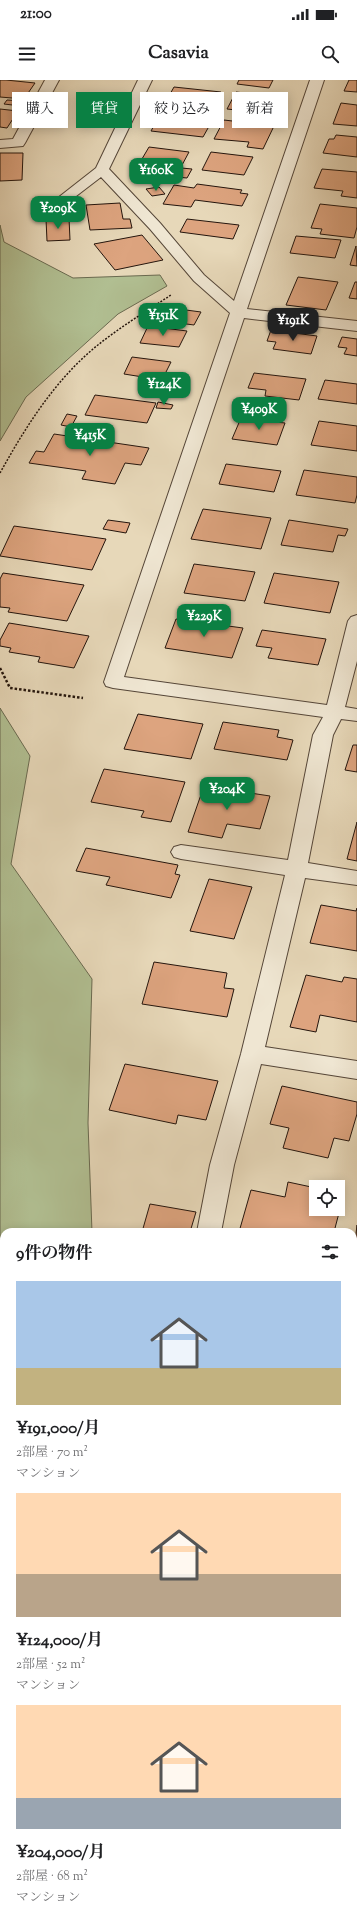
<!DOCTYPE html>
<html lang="ja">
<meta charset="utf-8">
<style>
body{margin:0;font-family:"Sorts Mill Goudy","Noto Serif JP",serif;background:#f2f2f2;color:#202124;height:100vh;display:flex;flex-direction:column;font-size:15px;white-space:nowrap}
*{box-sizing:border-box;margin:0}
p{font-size:13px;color:#757577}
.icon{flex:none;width:22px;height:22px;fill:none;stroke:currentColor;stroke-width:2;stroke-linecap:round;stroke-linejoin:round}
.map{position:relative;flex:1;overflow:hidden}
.sheet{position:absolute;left:0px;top:1148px;width:357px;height:692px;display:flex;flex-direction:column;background:#fff;border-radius:12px 12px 0 0;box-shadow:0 2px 10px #0003}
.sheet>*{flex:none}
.hud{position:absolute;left:12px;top:12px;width:333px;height:36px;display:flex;gap:8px}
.tools{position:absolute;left:309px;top:1100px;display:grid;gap:8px}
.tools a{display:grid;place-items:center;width:36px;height:36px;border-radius:0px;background:#fff;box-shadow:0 2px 10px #0003;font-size:20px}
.price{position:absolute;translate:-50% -34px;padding:0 9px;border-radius:8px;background:#0b8043;color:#fff;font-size:13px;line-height:26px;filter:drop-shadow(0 1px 2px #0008)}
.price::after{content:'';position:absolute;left:50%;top:24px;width:12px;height:9px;margin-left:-6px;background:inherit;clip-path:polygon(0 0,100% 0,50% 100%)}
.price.selected{background:#222;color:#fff}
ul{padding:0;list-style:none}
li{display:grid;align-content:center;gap:8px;height:212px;padding:0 16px}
li span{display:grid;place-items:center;height:124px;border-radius:0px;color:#555}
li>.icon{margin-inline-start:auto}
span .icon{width:72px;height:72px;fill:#fffc;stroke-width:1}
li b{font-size:17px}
h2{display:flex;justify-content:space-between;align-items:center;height:48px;padding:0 16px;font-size:17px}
.pill{padding:0 14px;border-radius:0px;background:#fff;box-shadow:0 2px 10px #0003;font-size:14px;line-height:36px}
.pill.selected{background:#0b8043;color:#fff}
.status{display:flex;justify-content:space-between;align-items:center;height:28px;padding:0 20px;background:#fff;direction:ltr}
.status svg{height:11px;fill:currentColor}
header{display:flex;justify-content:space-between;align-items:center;height:52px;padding:0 16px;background:#fff;font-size:18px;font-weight:800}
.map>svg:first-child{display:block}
.green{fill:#b1bf92;stroke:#6a6a50}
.building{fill:#dda47f;stroke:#24150d}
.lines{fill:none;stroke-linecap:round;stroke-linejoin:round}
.minor-casing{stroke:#554638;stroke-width:2}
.path-far1{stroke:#24150d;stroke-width:1.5;stroke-dasharray:2 1.5;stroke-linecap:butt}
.path{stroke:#24150d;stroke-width:2.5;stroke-dasharray:2.5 2;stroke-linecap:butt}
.minor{fill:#efe6d2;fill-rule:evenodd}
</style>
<div class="status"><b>21:00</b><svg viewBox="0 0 49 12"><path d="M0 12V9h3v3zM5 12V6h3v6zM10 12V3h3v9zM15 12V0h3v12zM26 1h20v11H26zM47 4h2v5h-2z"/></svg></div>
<header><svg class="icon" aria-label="menu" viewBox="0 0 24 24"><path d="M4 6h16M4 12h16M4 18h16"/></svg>Casavia<svg class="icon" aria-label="search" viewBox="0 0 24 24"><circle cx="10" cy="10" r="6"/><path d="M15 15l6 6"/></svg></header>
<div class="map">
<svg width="357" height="1840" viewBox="0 0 357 1840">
<rect width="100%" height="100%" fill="#e7d8b9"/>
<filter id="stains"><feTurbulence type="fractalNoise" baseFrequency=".005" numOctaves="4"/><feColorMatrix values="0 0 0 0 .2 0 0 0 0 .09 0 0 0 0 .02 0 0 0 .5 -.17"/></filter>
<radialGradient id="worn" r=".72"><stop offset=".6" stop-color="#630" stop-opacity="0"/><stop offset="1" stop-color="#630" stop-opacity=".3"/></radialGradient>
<path class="green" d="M0,145l4,17 69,36 87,-3 7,11 -49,28 -92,83 -26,44z
M0,628l30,48 -19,108 81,115 -4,144 4,109h-88v684h145l3,4h-152z"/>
<path class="building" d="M0,0h6l29,3 -11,16 -24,-2z
M239,0h34l-4,8 -32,-4z
M349,0h8v12l-13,-1z
M174,7l47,5 -8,16 -48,-5z
M236,12l43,5 -7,17 -45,-5z
M7,20l17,1 -3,5 -17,-2z
M341,23l16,2v21l-24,-2z
M158,25l16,2 -4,7 -16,-2z
M0,29l18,2 -11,17 -7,-1z
M160,35l52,6 -9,16 -52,-6z
M224,40l50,6 -11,23 -16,-2 2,-5 -35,-3z
M336,55l21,2v20l-34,-4 6,-14h5z
M149,67l40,5 -8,15 -12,-2 -1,2 -29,-3z
M211,72l42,5 -9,18 -42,-5z
M0,73h23l-1,27 -22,1z
M171,87l21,2 -5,9 -21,-2z
M322,89l35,3v26l-16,-2 2,-5 -29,-3z
M197,104l45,6 -2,3 8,1 -6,12 -47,-6 -4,7 -28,-3 11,-19 20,3z
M159,107l6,7 -13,2 -6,-7z
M120,123l3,16h7l2,9 -42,2 -4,-25z
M320,124l37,4v19l-3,11 -34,-4 2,-5 -11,-1z
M69,138l1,22 -23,1 -1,-22z
M187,139l52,6 -6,14 -53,-7z
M142,155l21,25 -48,10 -21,-26z
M296,156l45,4 -6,18 -45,-5z
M356,166l1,20 -7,-1z
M298,197l40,5 -12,28 -40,-5z
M355,202h2v17l-8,-1z
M171,228l30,4 -7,13 -30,-4z
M148,246l39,5 -8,16 -39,-4z
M271,250l46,6 -6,18 -38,-5 3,-7 -9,-1z
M342,257l15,2v17l-13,-2 3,-6 -9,-1z
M132,277l39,5 -9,18 -38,-6z
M254,293l52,6 -7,21 -34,-4 1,-6 -18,-2z
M325,300l32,4v20l-39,-5z
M163,308l15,2 -2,5 -16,-2z
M95,315l61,8 -9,20 -62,-8z
M158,322l15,3 -2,4 -15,-1z
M67,334l10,2 -6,11 -10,-2z
M241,338l44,5 -8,22 -45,-6z
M319,341l38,5v25l-46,-6z
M54,354l95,14 -8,17 -16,-2 -10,21 -33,-5 4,-8 -57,-8 7,-12 8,1z
M226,384l55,7 -7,21 -55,-8z
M304,390l53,7v18l-2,8 -59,-8z
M203,429l68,9 -10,31 -70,-10z
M108,440l22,3 -4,10 -23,-4z
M289,440l59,9 -3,7 -7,-1 -5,17 -52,-7z
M14,446l92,13 -14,31 -92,-14z
M194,484l61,8 -10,29 -61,-8z
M3,493l81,12 -17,36 -59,-9 2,-4 -10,-1v-28z
M274,493l65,9 -9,31 -66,-10z
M176,539l67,9 -11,30 -67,-10z
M9,543l80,13 -15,32 -36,-6 2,-5 -31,-5 2,-4 -11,-2v-6z
M262,550l64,9 -8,26 -50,-7 4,-10 -16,-2z
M138,634l65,10 -12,35 -67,-10z
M223,642l56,8 -2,7 16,3 -6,20 -73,-11z
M353,665h4v27l-12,-2z
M104,689l81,13 -14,40 -30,-5 3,-6 -53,-9z
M204,706l66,10 -10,33 -33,-5 -5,14 -34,-6z
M357,742v39l-10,-2z
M86,768l92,17 -3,9 5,1 -9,23 -65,-13 4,-8 -34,-6z
M209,799l43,8 -18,52 -44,-8z
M321,825l35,6 1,-3v43l-47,-8z
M154,882l73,11 -3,15 10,1 -7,28 -85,-13z
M306,895l36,7 2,-5 13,2v43l-37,-7 -4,17 -26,-5z
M125,984l93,17 -12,39 -28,-5 -2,9 -67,-14z
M282,1006l75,16v12l-8,27 -15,-3 -6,20 -45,-10 6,-20 -19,-4z
M288,1102l28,6v21h24l-6,23h-95l12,-42 34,7z
M150,1124l46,8 -6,20h-48z
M357,1145v35l-4,-1z"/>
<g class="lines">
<g class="minor-casing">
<path id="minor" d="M45,0h14l-34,63 -2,3 -23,2v-8l13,-1z
M138,0h14l-43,89 51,54 44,52 30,26 76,-221h14l-77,229 110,12v10l-113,-13 -120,359 203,28 21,-84 3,-4 6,-2v46l-12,46 12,2v12l-16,-2 -8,16 -25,128 49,8v14l-52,-7 -40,169 92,14v18l-96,-15 -27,101 -13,67h-24l13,-67 31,-111 44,-179 -104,-16 -7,-2 -3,-5 3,-5 7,-2 107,15 25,-125 10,-18 -210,-29 -7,-2 -2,-4 126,-369 -36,-32 -44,-52 -49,-52 -30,23h-10l-2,-3 37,-29z
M353,1210h4v20h-4z
M357,1234v41l-4,2v-41z
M353,1487l4,1v26l-4,-1z
M251,1836h30l-1,4h-30z"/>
</g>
<path class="path-far1" d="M0,393c25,-45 53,-90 93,-124 24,-20 52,-37 78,-54"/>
<path class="path" d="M0,588l10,20 73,10"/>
<use href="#minor" class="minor"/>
</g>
<rect width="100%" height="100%" filter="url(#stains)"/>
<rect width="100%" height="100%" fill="url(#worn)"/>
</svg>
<div class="tools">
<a><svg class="icon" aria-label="locate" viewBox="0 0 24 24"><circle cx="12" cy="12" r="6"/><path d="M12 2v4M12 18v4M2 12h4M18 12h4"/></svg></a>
</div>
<b class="price" style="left:156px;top:112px">¥160K</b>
<b class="price" style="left:58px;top:150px">¥209K</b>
<b class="price" style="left:163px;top:257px">¥151K</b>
<b class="price selected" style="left:293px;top:262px">¥191K</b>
<b class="price" style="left:164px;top:326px">¥124K</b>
<b class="price" style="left:259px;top:351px">¥409K</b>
<b class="price" style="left:90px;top:377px">¥415K</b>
<b class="price" style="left:204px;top:558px">¥229K</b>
<b class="price" style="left:227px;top:731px">¥204K</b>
<div class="hud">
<a class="pill">購入</a>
<a class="pill selected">賃貸</a>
<a class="pill">絞り込み</a>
<a class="pill">新着</a>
</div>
<section class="sheet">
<h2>9件の物件<svg class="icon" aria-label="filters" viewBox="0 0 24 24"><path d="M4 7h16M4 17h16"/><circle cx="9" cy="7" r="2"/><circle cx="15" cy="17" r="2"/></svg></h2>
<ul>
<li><span style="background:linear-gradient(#a9c7e8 70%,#c2b280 0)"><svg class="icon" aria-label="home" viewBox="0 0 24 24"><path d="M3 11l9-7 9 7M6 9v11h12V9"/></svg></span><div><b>¥191,000/月</b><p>2部屋 · 70 m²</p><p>マンション</p></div></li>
<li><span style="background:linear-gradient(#ffd9b3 65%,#b9a48a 0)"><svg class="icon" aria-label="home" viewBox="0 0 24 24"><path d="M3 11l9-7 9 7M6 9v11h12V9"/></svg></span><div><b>¥124,000/月</b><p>2部屋 · 52 m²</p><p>マンション</p></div></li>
<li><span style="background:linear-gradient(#ffd9b3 75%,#9aa5b1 0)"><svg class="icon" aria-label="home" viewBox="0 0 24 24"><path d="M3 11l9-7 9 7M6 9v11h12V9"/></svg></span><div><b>¥204,000/月</b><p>2部屋 · 68 m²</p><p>マンション</p></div></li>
</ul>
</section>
</div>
